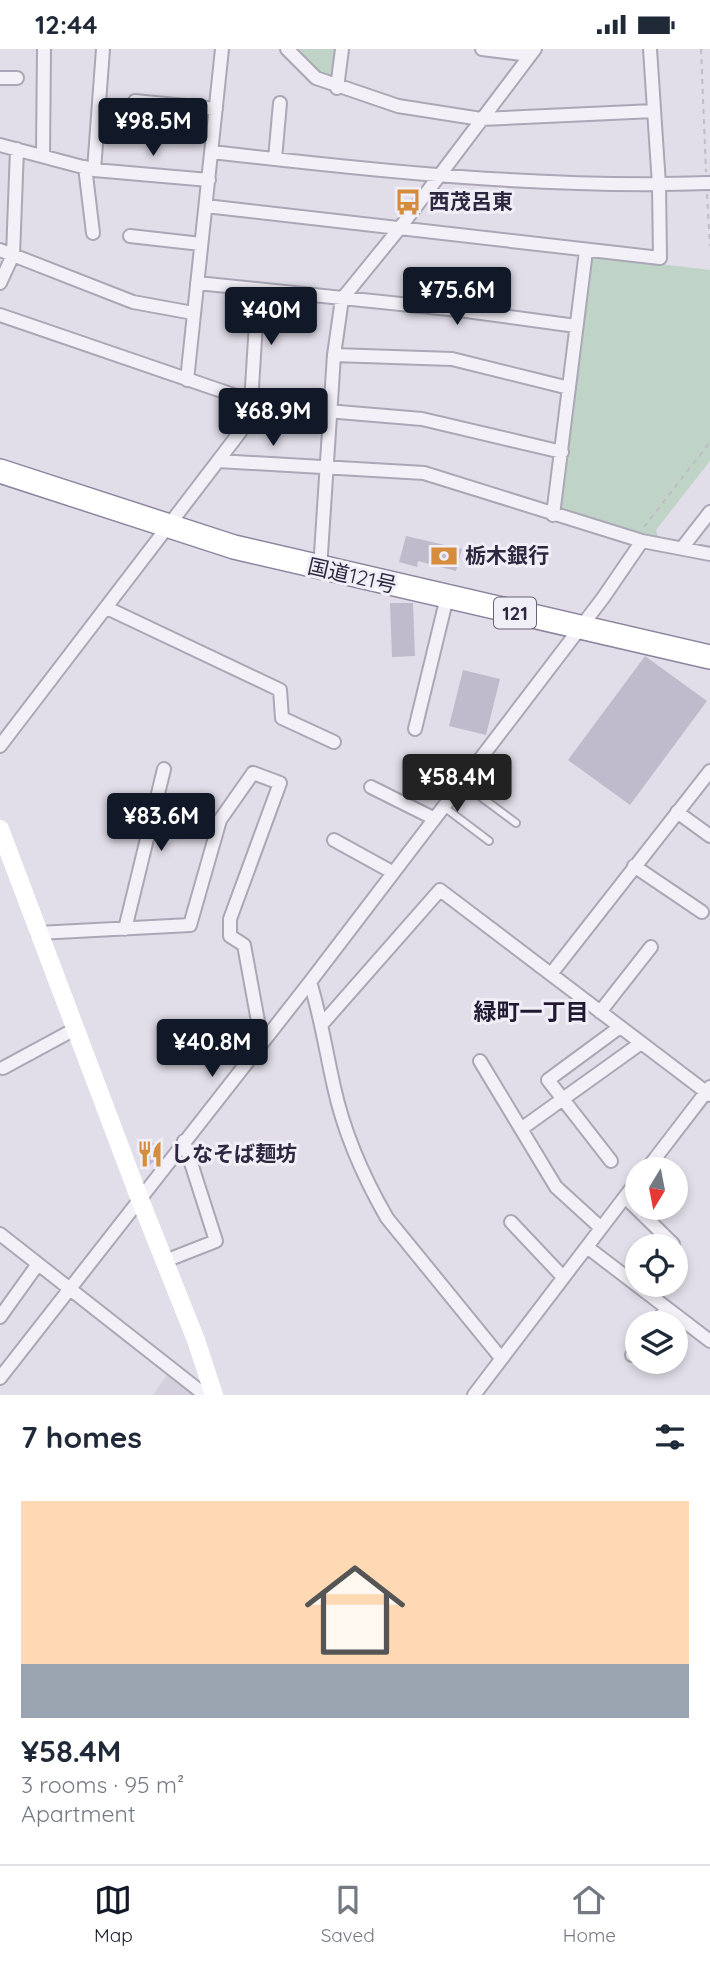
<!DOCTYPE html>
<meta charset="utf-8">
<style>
body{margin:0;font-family:Quicksand,"Noto Sans JP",sans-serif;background:#f6f6f7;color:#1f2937;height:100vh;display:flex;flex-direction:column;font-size:26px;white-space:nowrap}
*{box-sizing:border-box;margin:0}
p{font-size:23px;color:#747a83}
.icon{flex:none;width:38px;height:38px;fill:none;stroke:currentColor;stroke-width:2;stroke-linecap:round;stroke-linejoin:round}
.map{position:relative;height:1346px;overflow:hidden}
.drawer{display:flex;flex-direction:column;background:#fff;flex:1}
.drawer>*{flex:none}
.needle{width:46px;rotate:190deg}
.buttons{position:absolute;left:625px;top:1108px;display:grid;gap:14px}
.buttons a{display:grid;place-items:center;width:63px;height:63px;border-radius:50%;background:#fff;box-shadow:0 4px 10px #0003;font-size:35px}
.price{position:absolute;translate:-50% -60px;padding:0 16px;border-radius:7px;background:#111827;color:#fff;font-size:23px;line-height:46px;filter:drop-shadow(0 2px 4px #0008)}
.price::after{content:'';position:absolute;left:50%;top:42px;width:21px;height:16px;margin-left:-10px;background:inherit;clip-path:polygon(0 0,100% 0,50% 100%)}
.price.on{background:#222;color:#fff}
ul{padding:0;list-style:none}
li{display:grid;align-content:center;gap:14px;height:371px;padding:0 21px}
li+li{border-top:2px solid #e0e1e3}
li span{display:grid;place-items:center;height:217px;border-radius:0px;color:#555}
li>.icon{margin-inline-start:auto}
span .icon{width:126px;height:126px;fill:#fffc;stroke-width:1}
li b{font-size:30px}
h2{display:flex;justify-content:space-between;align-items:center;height:84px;padding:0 21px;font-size:30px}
.status{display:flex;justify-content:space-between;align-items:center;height:49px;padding:0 35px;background:#fff;direction:ltr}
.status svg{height:19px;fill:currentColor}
.tabs{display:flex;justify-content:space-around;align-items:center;height:98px;border-top:2px solid #e0e1e3;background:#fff;font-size:19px;color:#747a83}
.tabs a{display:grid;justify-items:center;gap:4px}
.tabs .on{color:#111827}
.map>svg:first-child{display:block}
.built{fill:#d4d0de}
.green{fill:#bfd3c7}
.building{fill:#c0bbcc}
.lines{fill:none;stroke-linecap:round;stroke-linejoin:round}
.lane-casing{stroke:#aba7b6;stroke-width:10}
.street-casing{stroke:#aba7b6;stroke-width:16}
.highway-casing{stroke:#8c85a0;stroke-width:26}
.path{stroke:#c0bcc7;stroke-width:2;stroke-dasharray:5 5;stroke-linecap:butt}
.lane{stroke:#f3f1f7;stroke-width:6}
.street{stroke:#f3f1f7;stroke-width:12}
.secondary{stroke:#fff;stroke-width:18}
.highway{stroke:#fff;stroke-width:23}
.labels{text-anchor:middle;stroke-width:6;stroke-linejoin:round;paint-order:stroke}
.shield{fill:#f0eef6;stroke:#686377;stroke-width:2}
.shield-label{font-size:19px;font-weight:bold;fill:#2e2740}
.poi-label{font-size:21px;font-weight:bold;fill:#2e2740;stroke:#f0eef6;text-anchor:start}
.street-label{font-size:21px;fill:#2e2740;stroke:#f0eef6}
.neighbourhood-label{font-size:23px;font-weight:bold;fill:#211931;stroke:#f0eef6}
</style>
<div class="status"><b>12:44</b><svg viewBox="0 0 49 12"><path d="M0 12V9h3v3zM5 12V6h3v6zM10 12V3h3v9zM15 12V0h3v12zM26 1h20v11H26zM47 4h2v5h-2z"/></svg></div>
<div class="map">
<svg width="710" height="1346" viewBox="0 0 710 1346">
<rect width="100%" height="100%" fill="#e1dee9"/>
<path class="built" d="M169,1323l27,23h-43z"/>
<path class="green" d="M295,0h43l-4,29 -8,3z
M595,207l115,14v191l-54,69 2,7 -93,-26 -7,-8 30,-242z"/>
<path class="building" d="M406,487l56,13 -6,22 -38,-10 -1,6 -18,-5z
M390,554h23l2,53 -23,1z
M645,607l62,45 -77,104 -62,-45z
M463,621l37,9 -14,56 -37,-9z
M152,1092l10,15 -14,10 -10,-16z"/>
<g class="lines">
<g class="lane-casing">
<path id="lane" d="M461,733l55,41
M444,758l45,34"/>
</g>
<g class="street-casing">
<path id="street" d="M287,0l29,29 82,28 83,13 173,-8
M482,0l47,6
M0,29h17
M337,39l5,-39
M135,52l81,8
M0,96l94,25 115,10
M212,103c164,19 333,37 498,31
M43,106l1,-106
M275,110l5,-56
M85,118l8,66
M94,121l9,-121
M206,157l454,52 -1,-73 -9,-136
M130,187l71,8
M0,201l133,52 60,11
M0,234l13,-28 4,-106
M197,234l262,27 117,16
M0,266l251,86
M334,306l118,4 117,29
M187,331l35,-331
M291,359l131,11 140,33
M218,412l206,12 218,68 68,13
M553,466l33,-264
M682,499l28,-36
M320,520l14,-214 8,-56 57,-70 136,-180
M107,559l173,82 2,28 52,24
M415,680l32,-132
M0,697l250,-327 8,-128
M371,738l62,31
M677,763l33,24
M334,791l58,32
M634,817l68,46
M125,880l39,-160
M38,884l152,-8 30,-105 33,-47 27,10 -50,136v17l14,9 18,98
M551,925l159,-203
M310,933c11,35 16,70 24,105 10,46 30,91 53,131l114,140
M600,963l51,-65
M323,974l117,-133 270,205
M480,1012l76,126 45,41
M3,1019l72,-39
M521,1080l120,-86
M611,1112l-63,-81 72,-53
M647,1120l63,-82
M625,1148l48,47
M511,1173l52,55
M0,1185l205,161
M587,1198l123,94
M165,1212l51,-20 -32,-100
M0,1268l38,-53
M656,1274l11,-15
M632,1306l5,-6
M0,1329l310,-396 293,-384 39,-57
M474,1346l163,-214"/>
</g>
<g class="highway-casing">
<path id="highway" d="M0,422l234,76 476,110"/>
</g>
<path class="path" d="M701,0l5,123
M707,145l3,52
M644,478l66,-85"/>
<use href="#lane" class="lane"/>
<use href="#street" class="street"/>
<path class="secondary" d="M0,780l139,368 57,143 18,55"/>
<use href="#highway" class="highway"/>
</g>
<defs>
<g id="bus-bare" transform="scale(2.1)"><path d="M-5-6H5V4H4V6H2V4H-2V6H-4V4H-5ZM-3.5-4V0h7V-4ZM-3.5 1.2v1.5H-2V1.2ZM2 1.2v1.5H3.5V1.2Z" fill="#d58c3c" stroke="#f0eef6" stroke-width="2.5" paint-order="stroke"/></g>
<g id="bank-bare" transform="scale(2.1)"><path d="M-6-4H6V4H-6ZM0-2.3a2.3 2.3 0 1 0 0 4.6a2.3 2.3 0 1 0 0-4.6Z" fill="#d58c3c" stroke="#f0eef6" stroke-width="2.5" paint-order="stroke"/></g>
<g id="restaurant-bare" transform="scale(2.1)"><path d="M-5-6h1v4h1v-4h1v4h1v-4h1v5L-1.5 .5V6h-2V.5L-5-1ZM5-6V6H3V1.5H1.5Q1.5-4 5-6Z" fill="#d58c3c" stroke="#f0eef6" stroke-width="2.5" paint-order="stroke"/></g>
</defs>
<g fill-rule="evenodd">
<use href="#bus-bare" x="408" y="153"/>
<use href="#bank-bare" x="444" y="507"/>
<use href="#restaurant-bare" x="150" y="1105"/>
</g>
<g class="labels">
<rect class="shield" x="494" y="548.5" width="42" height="31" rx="5"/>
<g class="shield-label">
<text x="515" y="571">121</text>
</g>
<g class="poi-label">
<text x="429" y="160">西茂呂東</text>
<text x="465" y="514">栃木銀行</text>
<text x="171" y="1112">しなそば麺坊</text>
</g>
<g class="street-label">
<text transform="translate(352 527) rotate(13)" y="7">国道121号</text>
</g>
<g class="neighbourhood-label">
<text x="531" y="971">緑町一丁目</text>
</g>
</g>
</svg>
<div class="buttons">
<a><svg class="needle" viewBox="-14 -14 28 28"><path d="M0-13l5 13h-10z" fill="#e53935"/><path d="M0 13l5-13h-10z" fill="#747a83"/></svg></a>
<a><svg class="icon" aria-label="locate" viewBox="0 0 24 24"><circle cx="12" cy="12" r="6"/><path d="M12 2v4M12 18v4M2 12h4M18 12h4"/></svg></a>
<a><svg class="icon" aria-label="layers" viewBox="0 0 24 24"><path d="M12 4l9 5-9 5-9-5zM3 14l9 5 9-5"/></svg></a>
</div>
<b class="price" style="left:153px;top:109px">¥98.5M</b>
<b class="price" style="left:457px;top:278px">¥75.6M</b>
<b class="price" style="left:271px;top:298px">¥40M</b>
<b class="price" style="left:273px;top:399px">¥68.9M</b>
<b class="price on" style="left:457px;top:765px">¥58.4M</b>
<b class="price" style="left:161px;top:804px">¥83.6M</b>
<b class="price" style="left:212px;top:1030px">¥40.8M</b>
</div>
<section class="drawer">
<h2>7 homes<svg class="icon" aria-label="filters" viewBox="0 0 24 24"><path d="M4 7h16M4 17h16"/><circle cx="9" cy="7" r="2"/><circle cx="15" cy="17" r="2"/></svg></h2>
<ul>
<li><span style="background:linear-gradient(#ffd9b3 75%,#9aa5b1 0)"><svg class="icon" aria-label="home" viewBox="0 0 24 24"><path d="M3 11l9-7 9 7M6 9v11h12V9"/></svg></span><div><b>¥58.4M</b><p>3 rooms · 95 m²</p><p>Apartment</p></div></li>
</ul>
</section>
<nav class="tabs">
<a class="on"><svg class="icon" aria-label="map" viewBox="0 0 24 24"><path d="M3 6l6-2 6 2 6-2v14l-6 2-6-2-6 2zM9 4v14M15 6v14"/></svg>Map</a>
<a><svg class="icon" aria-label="saved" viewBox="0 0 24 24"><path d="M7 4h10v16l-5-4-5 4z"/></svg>Saved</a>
<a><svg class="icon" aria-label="home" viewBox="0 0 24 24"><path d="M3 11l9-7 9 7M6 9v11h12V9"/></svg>Home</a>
</nav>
